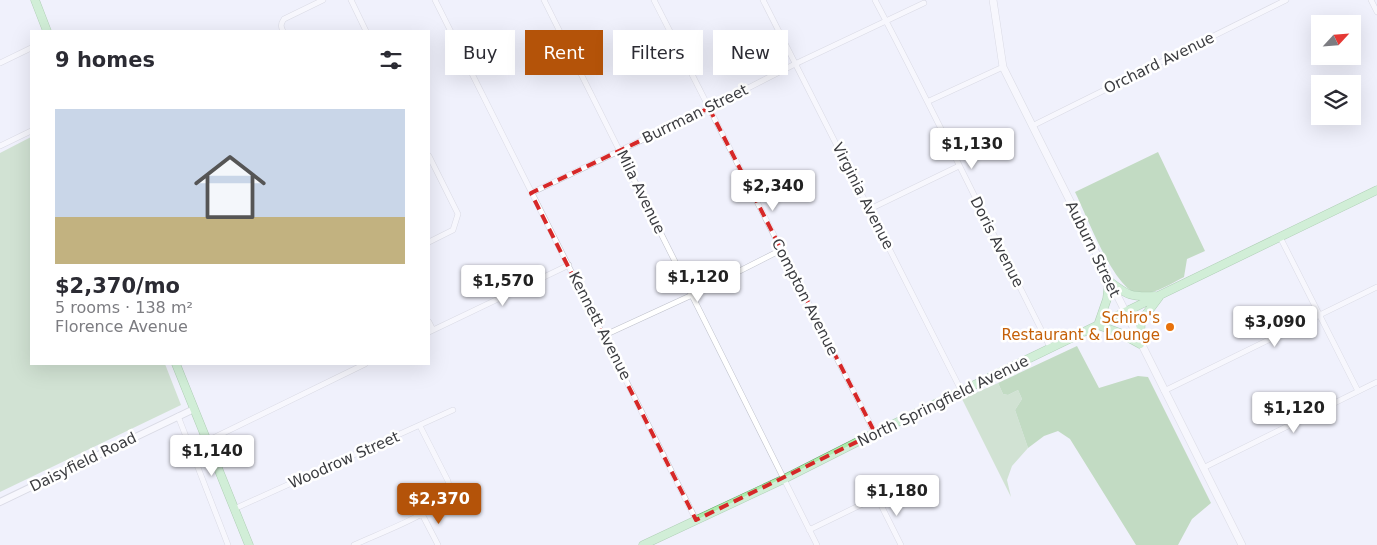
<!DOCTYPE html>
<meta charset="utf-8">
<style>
body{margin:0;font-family:"DejaVu Sans",sans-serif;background:#f2f2f3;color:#2b2b33;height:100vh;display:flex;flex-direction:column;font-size:19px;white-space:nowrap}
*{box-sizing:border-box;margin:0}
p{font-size:16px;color:#7c7c81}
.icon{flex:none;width:28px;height:28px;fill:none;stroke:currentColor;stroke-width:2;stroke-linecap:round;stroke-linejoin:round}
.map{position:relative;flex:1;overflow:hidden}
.sheet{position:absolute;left:30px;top:30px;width:400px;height:335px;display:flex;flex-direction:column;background:#fff;border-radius:0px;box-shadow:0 5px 20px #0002}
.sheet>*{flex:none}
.top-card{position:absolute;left:445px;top:30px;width:475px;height:45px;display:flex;gap:10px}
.needle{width:32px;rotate:64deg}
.tools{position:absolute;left:1311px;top:15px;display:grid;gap:10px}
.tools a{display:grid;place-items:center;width:50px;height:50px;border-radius:0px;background:#fff;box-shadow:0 5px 20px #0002;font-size:25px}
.price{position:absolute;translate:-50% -42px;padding:0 11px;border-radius:5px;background:#fff;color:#222;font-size:16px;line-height:32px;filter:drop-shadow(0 1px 2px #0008)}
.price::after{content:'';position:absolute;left:50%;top:30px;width:15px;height:11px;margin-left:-8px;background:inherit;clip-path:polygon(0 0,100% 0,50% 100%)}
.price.on{background:#b45309;color:#fff}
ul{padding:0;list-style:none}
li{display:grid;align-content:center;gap:10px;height:265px;padding:0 25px}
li+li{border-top:1px solid #e1e1e2}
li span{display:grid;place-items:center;height:155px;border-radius:0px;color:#555}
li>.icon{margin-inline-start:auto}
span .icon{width:90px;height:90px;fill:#fffc;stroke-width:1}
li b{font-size:21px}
h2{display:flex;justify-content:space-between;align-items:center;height:60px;padding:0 25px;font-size:21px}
.pill{padding:0 18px;border-radius:0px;background:#fff;box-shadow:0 5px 20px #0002;font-size:18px;line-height:45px}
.pill.on{background:#b45309;color:#fff}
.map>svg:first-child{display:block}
.green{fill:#abd1a2}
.forest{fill:#8bc07f}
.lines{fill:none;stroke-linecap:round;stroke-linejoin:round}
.minor-casing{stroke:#bec0ca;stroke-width:6}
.tertiary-casing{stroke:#bec0ca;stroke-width:8}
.secondary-casing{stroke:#bec0ca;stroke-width:8}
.primary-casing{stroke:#60a662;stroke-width:9}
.minor{stroke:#fff;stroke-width:5}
.tertiary{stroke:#fff;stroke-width:6}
.secondary{stroke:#fff;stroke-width:7}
.primary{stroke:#acecac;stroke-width:8}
.marked{fill:none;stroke:#d62828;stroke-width:4;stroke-dasharray:10 6;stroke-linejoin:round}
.food-dot{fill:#e8710a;stroke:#fff;stroke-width:2}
.labels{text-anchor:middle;stroke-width:5;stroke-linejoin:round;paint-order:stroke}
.street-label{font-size:15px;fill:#3b3c40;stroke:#fff}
.food-label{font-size:15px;fill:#c56008;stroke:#fff;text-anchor:end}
</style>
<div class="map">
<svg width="1377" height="545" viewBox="0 0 1377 545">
<rect width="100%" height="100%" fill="#f0f1fc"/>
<path class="green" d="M31,137v227h134l16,41 -181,87v-339z
M998,383l5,11 5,1 10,-5 4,9 -7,11 13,38 -16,18 -5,14 4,17 -49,-98z"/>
<path class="forest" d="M1158,152l47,99 -18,8 -3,18c-14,7 -31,19 -47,16 -23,-4 -51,-79 -62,-101z
M1077,346l22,42 39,-12 10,1 63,126 -19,16 -14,26h-42l-66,-106 -12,-8 -14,5 -16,12 -13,-38 7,-11 -4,-9 -10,5 -5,-1 -5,-11z"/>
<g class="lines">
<g class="minor-casing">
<path id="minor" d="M351,0l15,31
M435,0l261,520
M544,0l273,545
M654,0l221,433
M763,0l199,392
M875,0c61,115 117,233 176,349
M1371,0l6,12
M283,31c-3,-5 -2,-8 1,-12l39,-19
M0,63l31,-15
M929,101l74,-34
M1032,126l254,-126
M0,146l31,-15
M429,156l29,58 -5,16 -24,12
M531,193l178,-85 86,-44 129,-61
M870,209l89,-43
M1280,237l78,154
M429,322l4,8
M429,332l140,-67
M605,335l87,-40 89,-45
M1164,391l213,-104
M178,416l50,129
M207,441l158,-77
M1203,468l174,-86
M234,509l219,-99
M422,514l16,31
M809,530l68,-33 24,48
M354,545c25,-12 81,-31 96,-54l-2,-10 -28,-55"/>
</g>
<g class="tertiary-casing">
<path id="tertiary" d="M0,502l194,-93"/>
</g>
<g class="secondary-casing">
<path id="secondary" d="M993,0l10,67 239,478"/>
</g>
<g class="primary-casing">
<path id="primary" d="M35,0l12,31
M1109,281l-2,18 -9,26 22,8 20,11
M1109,281c19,15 22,16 46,15
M1140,344l1,-23 18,-24
M176,364l73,181
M643,545l141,-66 91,-46 502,-243"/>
</g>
<use href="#minor" class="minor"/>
<use href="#tertiary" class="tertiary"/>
<use href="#secondary" class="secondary"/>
<use href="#primary" class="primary"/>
</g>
<path d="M0 0H1377V545H0ZM709,108l166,325 -179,87 -165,-327z" fill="#f0f1fc" fill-opacity=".55" fill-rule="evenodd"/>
<path class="marked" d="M709,108l166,325 -179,87 -165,-327z"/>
<circle class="food-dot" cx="1170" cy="327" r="5"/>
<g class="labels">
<g class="street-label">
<text transform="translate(1159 63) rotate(-26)" y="5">Orchard Avenue</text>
<text transform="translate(695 114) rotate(-26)" y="5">Burrman Street</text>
<text transform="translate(641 192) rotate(64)" y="5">Mila Avenue</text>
<text transform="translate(863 196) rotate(63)" y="5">Virginia Avenue</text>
<text transform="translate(997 242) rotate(63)" y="5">Doris Avenue</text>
<text transform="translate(1093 249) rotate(64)" y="5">Auburn Street</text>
<text transform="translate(805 297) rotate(63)" y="5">Compton Avenue</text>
<text transform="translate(600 326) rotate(63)" y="5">Kennett Avenue</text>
<text transform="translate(943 401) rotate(-26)" y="5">North Springfield Avenue</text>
<text transform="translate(344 460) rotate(-24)" y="5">Woodrow Street</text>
<text transform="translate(83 462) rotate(-26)" y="5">Daisyfield Road</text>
</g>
<g class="food-label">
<text x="1160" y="323">Schiro's<tspan x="1160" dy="17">Restaurant &amp; Lounge</tspan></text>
</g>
</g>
</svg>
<div class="tools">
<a><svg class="needle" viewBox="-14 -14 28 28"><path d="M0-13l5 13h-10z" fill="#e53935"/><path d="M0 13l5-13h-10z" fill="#7c7c81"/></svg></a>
<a><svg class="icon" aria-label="layers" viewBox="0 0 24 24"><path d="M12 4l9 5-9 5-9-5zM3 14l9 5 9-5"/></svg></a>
</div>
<b class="price" style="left:972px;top:170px">$1,130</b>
<b class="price" style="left:773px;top:212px">$2,340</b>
<b class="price" style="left:698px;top:303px">$1,120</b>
<b class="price" style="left:503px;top:307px">$1,570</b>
<b class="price" style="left:1275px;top:348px">$3,090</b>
<b class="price" style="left:1294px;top:434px">$1,120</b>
<b class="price" style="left:212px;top:477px">$1,140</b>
<b class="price" style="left:897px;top:517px">$1,180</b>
<b class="price on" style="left:439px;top:525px">$2,370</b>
<div class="top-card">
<a class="pill">Buy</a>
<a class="pill on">Rent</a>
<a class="pill">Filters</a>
<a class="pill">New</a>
</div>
<section class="sheet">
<h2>9 homes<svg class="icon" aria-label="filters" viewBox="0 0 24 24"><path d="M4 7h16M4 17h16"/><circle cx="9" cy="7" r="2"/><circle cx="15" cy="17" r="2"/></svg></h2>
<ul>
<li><span style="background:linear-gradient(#c9d6e8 70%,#c2b280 0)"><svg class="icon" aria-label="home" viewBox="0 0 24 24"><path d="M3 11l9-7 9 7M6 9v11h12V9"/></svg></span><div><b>$2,370/mo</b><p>5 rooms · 138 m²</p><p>Florence Avenue</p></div></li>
</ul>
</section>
</div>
